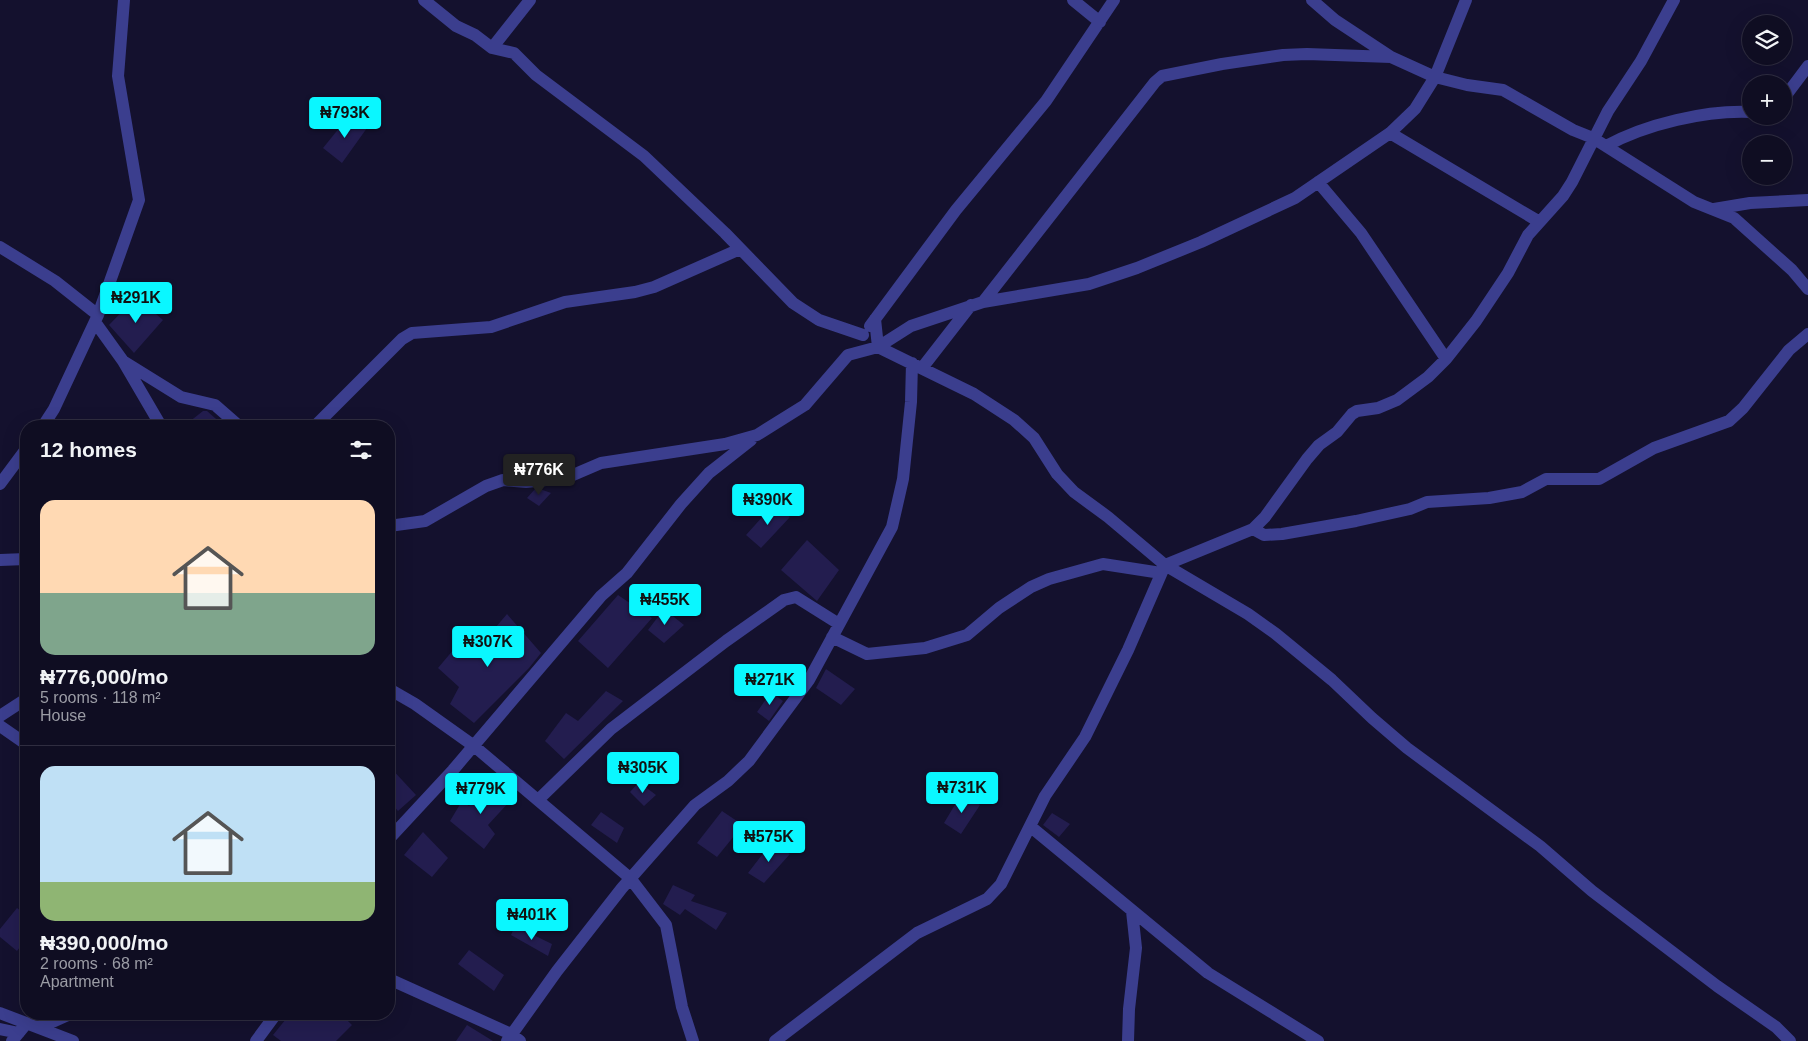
<!DOCTYPE html>
<meta charset="utf-8">
<style>
body{margin:0;font-family:Arial,sans-serif;background:#1d1b2f;color:#f1f3f6;height:100vh;display:flex;flex-direction:column;font-size:19px;white-space:nowrap}
*{box-sizing:border-box;margin:0}
p{font-size:16px;color:#9b9ca5}
.icon{flex:none;width:28px;height:28px;fill:none;stroke:currentColor;stroke-width:2;stroke-linecap:round;stroke-linejoin:round}
.map{position:relative;flex:1;overflow:hidden}
.panel{position:absolute;left:20px;top:420px;width:375px;height:600px;display:flex;flex-direction:column;background:#0f0d22;border-radius:20px;box-shadow:0 5px 20px #0002,0 0 0 1px #2f2d40}
.panel>*{flex:none}
.buttons{position:absolute;left:1742px;top:15px;display:grid;gap:10px}
.buttons a{display:grid;place-items:center;width:50px;height:50px;border-radius:50%;background:#0f0d22;box-shadow:0 5px 20px #0002,0 0 0 1px #2f2d40;font-size:25px}
.price{position:absolute;translate:-50% -42px;padding:0 11px;border-radius:5px;background:#0af7ff;color:#111;font-size:16px;line-height:32px;filter:drop-shadow(0 1px 2px #0008)}
.price::after{content:'';position:absolute;left:50%;top:30px;width:15px;height:11px;margin-left:-8px;background:inherit;clip-path:polygon(0 0,100% 0,50% 100%)}
.price.active{background:#222;color:#fff}
ul{padding:0;list-style:none}
li{display:grid;align-content:center;gap:10px;height:265px;padding:0 20px}
li+li{border-top:1px solid #2f2d40}
li span{display:grid;place-items:center;height:155px;border-radius:15px;color:#555}
li>.icon{margin-inline-start:auto}
span .icon{width:90px;height:90px;fill:#fffc;stroke-width:1}
li b{font-size:21px}
h2{display:flex;justify-content:space-between;align-items:center;height:60px;padding:0 20px;font-size:21px}
.map>svg:first-child{display:block}
.building{fill:#231d4f}
.lines{fill:none;stroke-linecap:round;stroke-linejoin:round}
.minor{stroke:#3b3e8e;stroke-width:12}
</style>
<div class="map">
<svg width="1808" height="1041" viewBox="0 0 1808 1041">
<rect width="100%" height="100%" fill="#14112e"/>
<path class="building" d="M349,116l18,12 -25,35 -19,-15z
M136,297l27,23 -29,33 -25,-28z
M203,411h4l17,15h-40z
M535,489h5l11,4 -12,13 -12,-8z
M773,505l17,12 -29,31 -15,-13z
M807,540l32,30 -22,31 -36,-31z
M618,595l34,23 -44,50 -30,-27z
M664,609l20,16 -20,18 -16,-13z
M507,614l34,39 -12,15 -55,55 -24,-19 9,-17 -21,-19 27,-32 13,12z
M826,669l29,20 -14,16 -25,-17z
M606,691l17,10 -59,58 -19,-18 21,-28 12,8z
M771,692l12,9 -14,20 -12,-9z
M389,766l27,29 -18,16 -9,-10z
M639,782l17,13 -12,11 -14,-14z
M492,784l19,16 -23,25 7,9 -11,15 -34,-28 12,-20 7,5z
M962,793l18,12 -19,29 -17,-11z
M722,811l21,14 -26,32 -20,-14z
M601,812l23,16 -7,15 -26,-18z
M1052,813l18,11 -11,13 -16,-12z
M423,832l25,26 -16,19 -28,-22z
M771,843l19,11 -26,29 -16,-10z
M673,885l22,10 -4,6 36,12 -11,17 -31,-21 -5,6 -17,-11z
M17,908l9,7v24l-9,12 -17,-14v-8z
M515,926l37,18 -4,12 -37,-21z
M469,950l35,25 -10,16 -36,-27z
M290,1014h51l11,11 -16,16h-55l-8,-6z
M467,1025l26,16h-37z"/>
<g class="lines">
<path class="minor" d="M424,0l32,26 19,9 17,13 22,5 22,22 108,81 81,77 68,70 26,17 44,15
M1073,0l27,22
M1312,0l23,20 56,37 44,20 32,8 36,5 70,40 20,8 101,64 40,16 58,52 16,19
M492,48l38,-48
M1784,98l24,-32
M1390,133l148,88
M1606,146c40,-22 100,-36 145,-34
M1318,182l43,51 85,126
M1714,209l36,-6 58,-3
M0,247l55,34 43,34
M983,302l172,-220 7,-6 60,-12 61,-9 24,-1 84,3
M875,319l3,28 96,47 40,26 20,18 23,36 17,18 34,25 57,48 83,49 28,20 56,46 40,38 35,30 133,98 52,45 125,95 59,41 14,14
M95,322l28,39 38,65
M870,326l86,-116 90,-109 68,-101
M123,361l58,36 34,8 24,21
M922,368l49,-63
M43,426l11,-17 44,-94 41,-115 -21,-124 6,-76
M315,426l87,-87 10,-6 79,-6 74,-25 70,-10 19,-5 86,-38
M0,484l26,-35
M389,526l36,-5 61,-35 17,-6 23,2 40,-4 35,-15 124,-19 32,-9 48,-30 43,-50 30,-8 33,-21 72,-24 106,-18 48,-16 64,-26 94,-44 95,-65 25,-24 20,-32 31,-77
M1253,529l11,6 18,-1 74,-13 54,-12 17,-7 62,-4 33,-6 24,-13h53l55,-31 75,-27 14,-13 46,-58 19,-16
M0,560l26,-1
M832,637l35,17 58,-6 42,-13 32,-27 32,-21 18,-8 54,-15 58,9
M389,689l26,15 59,42 156,132 36,47 16,82 11,34
M0,716l26,-17
M0,726l26,18
M538,800l73,-71 115,-88 58,-41 12,-3 43,27
M1031,827l177,146 110,68
M389,839l64,-69 148,-174 26,-23 54,-69 28,-31 42,-33
M389,979l122,55 9,7
M0,1013l73,28
M39,1028l31,-14
M0,1029l19,4
M12,1041l15,-18
M256,1041l20,-27
M507,1041l50,-70 65,-83 73,-83 33,-24 21,-20 60,-81 83,-153 11,-48 8,-77 1,-39
M775,1041l142,-108 70,-34 14,-15 44,-88 40,-59 43,-87 37,-85 88,-36 12,-12 42,-58 12,-14 18,-13 15,-18 5,-3 21,-3 19,-8 31,-23 18,-18 30,-38 32,-48 20,-38 35,-39 9,-14 36,-71 33,-50 33,-61
M1128,1041l1,-32 7,-61 -4,-37"/>
</g>
</svg>
<div class="buttons">
<a><svg class="icon" aria-label="layers" viewBox="0 0 24 24"><path d="M12 4l9 5-9 5-9-5zM3 14l9 5 9-5"/></svg></a>
<a>+</a>
<a>−</a>
</div>
<b class="price" style="left:345px;top:139px">₦793K</b>
<b class="price" style="left:136px;top:324px">₦291K</b>
<b class="price active" style="left:539px;top:496px">₦776K</b>
<b class="price" style="left:768px;top:526px">₦390K</b>
<b class="price" style="left:665px;top:626px">₦455K</b>
<b class="price" style="left:488px;top:668px">₦307K</b>
<b class="price" style="left:770px;top:706px">₦271K</b>
<b class="price" style="left:643px;top:794px">₦305K</b>
<b class="price" style="left:962px;top:814px">₦731K</b>
<b class="price" style="left:481px;top:815px">₦779K</b>
<b class="price" style="left:769px;top:863px">₦575K</b>
<b class="price" style="left:532px;top:941px">₦401K</b>
<section class="panel">
<h2>12 homes<svg class="icon" aria-label="filters" viewBox="0 0 24 24"><path d="M4 7h16M4 17h16"/><circle cx="9" cy="7" r="2"/><circle cx="15" cy="17" r="2"/></svg></h2>
<ul>
<li><span style="background:linear-gradient(#ffd9b3 60%,#7fa58c 0)"><svg class="icon" aria-label="home" viewBox="0 0 24 24"><path d="M3 11l9-7 9 7M6 9v11h12V9"/></svg></span><div><b>₦776,000/mo</b><p>5 rooms · 118 m²</p><p>House</p></div></li>
<li><span style="background:linear-gradient(#bfe0f5 75%,#8fb573 0)"><svg class="icon" aria-label="home" viewBox="0 0 24 24"><path d="M3 11l9-7 9 7M6 9v11h12V9"/></svg></span><div><b>₦390,000/mo</b><p>2 rooms · 68 m²</p><p>Apartment</p></div></li>
</ul>
</section>
</div>
